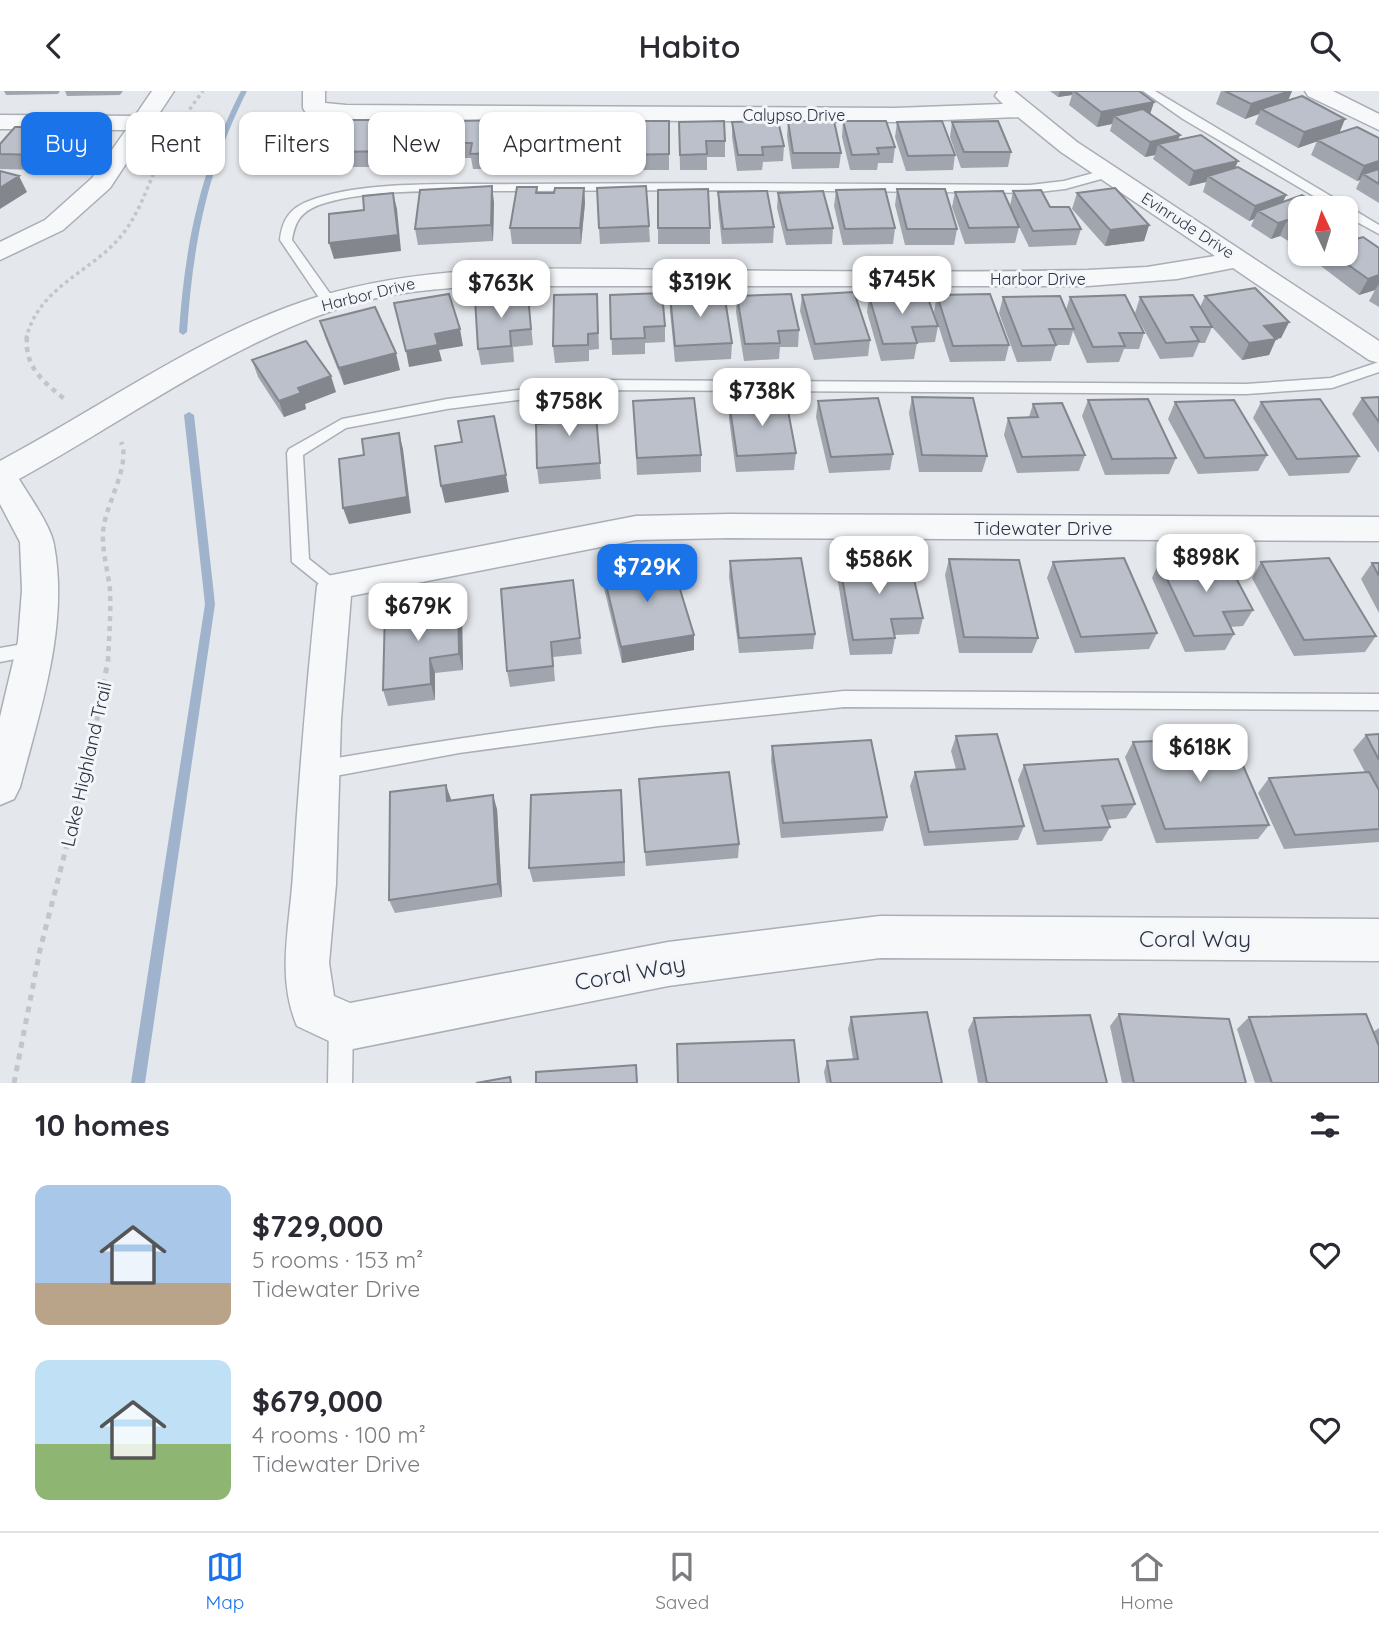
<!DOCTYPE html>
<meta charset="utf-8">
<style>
body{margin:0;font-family:Quicksand,sans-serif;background:#f7f7f7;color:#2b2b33;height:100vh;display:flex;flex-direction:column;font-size:26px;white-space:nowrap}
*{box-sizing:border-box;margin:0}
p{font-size:23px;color:#7c7c81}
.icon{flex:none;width:38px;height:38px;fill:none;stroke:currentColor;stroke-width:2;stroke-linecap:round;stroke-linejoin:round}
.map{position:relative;height:992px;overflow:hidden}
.panel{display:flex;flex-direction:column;background:#fff;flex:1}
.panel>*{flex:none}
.hud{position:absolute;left:21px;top:21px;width:700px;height:63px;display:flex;gap:14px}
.needle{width:46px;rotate:356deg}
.fabs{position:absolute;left:1288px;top:105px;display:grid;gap:14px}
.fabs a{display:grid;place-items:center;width:70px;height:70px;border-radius:14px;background:#fff;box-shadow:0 2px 5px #0004;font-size:35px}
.price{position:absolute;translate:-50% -60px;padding:0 16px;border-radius:14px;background:#fff;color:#222;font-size:23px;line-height:46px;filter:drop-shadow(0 2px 4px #0008)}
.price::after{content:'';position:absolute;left:50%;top:42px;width:21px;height:16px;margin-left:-10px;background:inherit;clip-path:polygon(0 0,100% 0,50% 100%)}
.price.selected{background:#1a73e8;color:#fff}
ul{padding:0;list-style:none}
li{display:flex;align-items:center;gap:21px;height:175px;padding:0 35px}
li span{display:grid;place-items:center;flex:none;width:196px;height:140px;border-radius:14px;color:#555}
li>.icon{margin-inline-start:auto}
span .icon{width:84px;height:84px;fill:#fffc;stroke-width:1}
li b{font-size:30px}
h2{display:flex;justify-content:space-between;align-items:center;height:84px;padding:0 35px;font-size:30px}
.chip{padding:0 24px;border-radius:14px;background:#fff;box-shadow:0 2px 5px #0004;font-size:24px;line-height:63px}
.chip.selected{background:#1a73e8;color:#fff}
header{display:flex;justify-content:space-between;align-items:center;height:91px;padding:0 35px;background:#fff;font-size:32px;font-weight:600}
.menu{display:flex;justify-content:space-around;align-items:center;height:98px;border-top:2px solid #e1e1e2;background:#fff;font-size:19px;color:#7c7c81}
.menu a{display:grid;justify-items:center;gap:4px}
.menu .selected{color:#1a73e8}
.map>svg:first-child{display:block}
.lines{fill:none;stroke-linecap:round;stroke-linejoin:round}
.stream{fill:#9fb4cc;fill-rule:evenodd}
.service-casing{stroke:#a9aeb7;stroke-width:3}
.minor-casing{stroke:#a9aeb7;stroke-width:3}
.path-far2{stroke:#c2c5cb;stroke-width:3.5;stroke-dasharray:3.5 3.5;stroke-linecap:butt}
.path-far1{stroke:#c2c5cb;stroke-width:4.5;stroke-dasharray:5 5;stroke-linecap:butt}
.path{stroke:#c2c5cb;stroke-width:5;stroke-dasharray:6 6;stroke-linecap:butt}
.service{fill:#f7f8fa;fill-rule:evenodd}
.minor{fill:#f7f8fa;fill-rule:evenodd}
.wall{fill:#a1a5ae}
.shaded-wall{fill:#83868d}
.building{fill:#bbc0ca;stroke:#83868d;stroke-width:2}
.labels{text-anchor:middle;stroke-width:6;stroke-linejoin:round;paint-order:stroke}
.far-street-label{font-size:16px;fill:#2b3445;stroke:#f4f6f9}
.street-label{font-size:19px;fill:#2b3445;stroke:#f4f6f9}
.near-street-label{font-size:23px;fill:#2b3445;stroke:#f4f6f9}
</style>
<header><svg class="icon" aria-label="back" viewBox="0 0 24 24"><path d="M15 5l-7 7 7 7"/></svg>Habito<svg class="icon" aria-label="search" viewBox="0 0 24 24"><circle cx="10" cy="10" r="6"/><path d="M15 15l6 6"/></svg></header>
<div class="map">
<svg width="1379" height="992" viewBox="0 0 1379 992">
<rect width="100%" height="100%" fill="#e4e7ec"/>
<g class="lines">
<path class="stream" d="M241,0h6c-40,79 -54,153 -60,241l-4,3 -4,-3c6,-88 21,-162 62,-241z
M189,321l5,3 21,189 -70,479h-14l74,-479 -21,-189z"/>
<g class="service-casing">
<path id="service" d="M1143,0h12l224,134v9l-33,-18v-8h-12l-151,-89z
M1108,78l6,4 -2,3 -47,13 -35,4c-166,-2 -333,-4 -499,-2 -60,1 -157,-5 -212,14 -18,7 -24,16 -27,35l44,62 -7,4 -5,-1 -44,-65c2,-20 10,-32 29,-39 55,-22 156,-16 217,-17 168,-2 336,0 504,1l34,-4z
M1379,271v10l-47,16 -86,6 -650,-4 -149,19 -101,19 -43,27 6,104 34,27 -3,5h-12l-36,-29 -5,-109 2,-4 53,-30 105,-20 149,-19 650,4 85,-6z
M35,551l6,2 3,5 -3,5 -41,8v-14z
M844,600l535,3v16l-535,-3 -185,19 -200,27 -140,26 -7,-3 -3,-6 3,-6 7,-3c174,-30 349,-52 525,-70z
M341,921l8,4 4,8 -1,59h-24l1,-59 4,-8z"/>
</g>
<g class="minor-casing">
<path id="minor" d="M152,0h22l-64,97 -47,42 -63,30v-18l45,-22 47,-42 34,-48 -126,-1v-14l135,1z
M303,0h22v12l21,2 549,3 108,-4 -8,-8 3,-5h16l63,51 302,199v22l-10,-3 -136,-92 -56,11 -89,7h-607c-50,3 -100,7 -147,24 -113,39 -211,112 -315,169 10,17 32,47 35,66 15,81 -14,165 -34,242l-6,12 -14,6v-88l18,-76 4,-51 -2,-48 -20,-38v-43c104,-55 204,-129 317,-164 118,-36 240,-28 361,-27 137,1 273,3 410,0l59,-3 68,-11 -154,-104 -43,-35 -123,5 -549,-3 -40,-6 -3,-5z
M1305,0h28l46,23v16l-71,-34z
M729,423l650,3v24l-650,-3 -93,2 -285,56 -10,123 -5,165 -7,79 5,33 16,7 318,-61 212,-26 499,3v42l-499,-3 -212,28 -320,64 -51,-24c-21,-50 -7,-100 -4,-152 6,-97 14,-192 24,-288l5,-9 314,-61z"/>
</g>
<path class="path-far2" d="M26,248c13,-55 69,-67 99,-108 16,-22 24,-49 35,-72 12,-24 27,-47 43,-68"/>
<path class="path-far1" d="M27,246c-3,31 18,46 40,64
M108,570c1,-23 3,-47 2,-71 -2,-20 -10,-45 -6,-65 4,-24 27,-63 17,-83"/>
<path class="path" d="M14,992l26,-133 52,-203 16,-87"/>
<use href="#service" class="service"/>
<use href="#minor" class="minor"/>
</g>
<path class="wall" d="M4,0h56l-2,3 -52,1z
M65,0h58l-3,4 -53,1z
M1050,0h89l15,11 -4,12 30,21 -2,5 57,28 51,27 -3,7 17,6v40l-20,-12 -9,3 -20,-13 3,-7 -5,2 -46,-29 3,-10 -17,4 -36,-27 2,-4 -10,2 -35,-26 2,-7 -15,3 -28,-22 3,-10 -14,2z
M1221,0h71l-4,10 51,32 40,5v65l-23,-14 4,-9 -3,1 -46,-26 6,-14 -19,7 -43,-24 4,-10 -14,5 -29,-15z
M342,29l4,14 51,-14 3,14 52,1 -6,34 -48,1 -3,-15 -3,12h-49l-3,-13 -1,2h-18l-3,9h-28l-4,-15z
M560,29l2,15 -4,33 -47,1 -2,-16z
M615,29l1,15 -1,26h-21l-1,8h-27l-2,-15z
M669,30v49h-45l-1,-15z
M788,30l53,32 -2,15 -47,1 -5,-33z
M843,30l52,26 -2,16h-15l-1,7h-27l-8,-33z
M679,31l46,19v16h-18v13h-27z
M732,31l52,24 -1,15 -20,1 -1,8 -25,1 -5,-34z
M897,31l58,33 -2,15 -47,1 -11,-34z
M952,31l59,30 -3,15 -47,1 -11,-31z
M507,44l-6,34h-28l-2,-11h-14l-2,-15z
M67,51l-22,28 -45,-1v-25z
M537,96l1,6h16l30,-5 1,15 -4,41h-69l-2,-16z
M897,98l60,40 -3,16h-49l-10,-40z
M658,99l52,38v16h-52z
M836,99l59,38 -2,16 -50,1 -9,-39z
M1013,100l37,16 31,22 -5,16 -47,2 -17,-35 7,15 -4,16 -50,1 -13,-37 3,-15 55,14z
M718,101l56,35 -1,16 -51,1 -4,-36z
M778,102l55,35 -1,16 -46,1 -9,-37z
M1077,102l72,32 -5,16 -39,5 -33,-37z
M494,111l-1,39 -75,4 -3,-16z
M649,135l1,16 -50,2 -1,-16z
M1379,157v59l-10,-6 6,-11 -16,5 -42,-32 4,-9h25z
M597,203l2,55 -10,1v11l-34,2 -2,-17z
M528,204l5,50 -20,2 1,15 -33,3 -3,-16z
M610,204l55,31v16l-20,1v11l-33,1z
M670,204l62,48 -1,16 -56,3 -5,-51z
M802,204l68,45 -2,16 -54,4 -14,-49z
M937,204l72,50 -4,16 -55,1 -16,-50z
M737,205l62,34 -1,17h-18l-1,12 -35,2 -8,-49z
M869,205l69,30 -3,16 -18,1 -3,16 -33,2 -14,-49z
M1205,205l84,26 -8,16 -5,1 -7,16 -27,5 -30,-33 -7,16h-6l-6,14 -33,2 -25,-46 5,-16 60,10z
M1003,206l63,13 4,-13 74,36 -5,16h-15l-5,13 -32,1 -14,-32 -4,14h-13l-5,16 -34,1 -18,-49z
M320,230l80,49 -56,15 -19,-48z
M252,269l84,32 -31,12 1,5 -22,8 -26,-40z
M912,306l75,59 -5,16h-63l-10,-59z
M1379,306v56l-27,-39 10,-16z
M1088,309l88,58 -7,16 -64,1 -23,-59z
M633,310l68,54v17l-64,3z
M818,310l75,53 -3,16 -61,3 -13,-56z
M729,311l67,51 -2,17 -58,2 -7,-53z
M1175,311l92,53 -9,16 -60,3 -30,-55z
M1261,311l98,54 -10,17 -60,3 -36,-58z
M595,312l6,76 -62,5 -2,-16z
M1033,313l52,51 -6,16 -62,2 -13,-38 4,-17 21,-1z
M949,468l89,79 -6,15h-73l-14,-78z
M839,469l84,58 -4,16 -25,1 1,3 -3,16 -42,1 -13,-79z
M730,470l85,73 -2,15 -74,4 -10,-76z
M1053,471l104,71 -8,16 -74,4 -28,-75z
M1159,471l94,48 -10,16 -13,1 4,7 -9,16 -40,2 -33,-74z
M1261,471l115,74 -11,16 -71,4 -42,-78z
M1372,472h7v50l-18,-34z
M603,481l91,63v15l-72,13 -18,-75z
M573,489l9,74 -29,3 2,24 -45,6 -3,-16z
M458,511l4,16 1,52 -28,3v27l-47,6 -5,-16z
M1379,643v108l-95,7 -26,-56 11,-15 96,-6 -12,-22 13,-15z
M956,645l68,90 -6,14 -94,6 -14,-60 5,-14 41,-3 -5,-18z
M1133,651l136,83 -11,14 -102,4 -31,-86z
M772,655l115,71 -4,14 -102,7 -10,-77z
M1024,674l111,39 -9,14 -19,2 3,7 -8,14 -65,4 -19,-65z
M639,688l100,65 -1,14 -92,8z
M451,708v2l46,8 5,88 -107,16 -6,-13z
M622,713l3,72 -92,6 -4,-14z
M1119,923l127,69h-124l-12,-57z
M851,926l91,66h-116l-2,-11 3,-11 26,-2 -5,-30z
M1249,926l124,15 6,-4v55h-124l-18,-54z
M974,927l133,65h-129l-10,-53z"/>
<path class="shaded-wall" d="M1060,0h13l-1,4 -14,2z
M1290,0h2l-6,14 -25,4 -2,5 -14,5 6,-15z
M1154,11l-5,15 -35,-1 -2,8 -15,3 4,-15z
M1345,28l-6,15 -41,14 6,-16z
M342,29l4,15 -7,21 -4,-16z
M397,29l3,15 -8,32 -3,-16z
M450,29l2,15 -6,34 -3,-15z
M505,29l2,15 -6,34 -2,-16z
M560,29l2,15 -4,33 -2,-15z
M615,29l1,15 -1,26 -1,-16z
M60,36l7,15 -22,28 -7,-15z
M1180,44l-6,15 -16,-6 -3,11 -10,2 5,-15z
M317,50l4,15 -3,9 -4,-15z
M593,54l1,16 -1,8 -1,-15z
M1238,70l-6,15h-24l-2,6 -17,4 5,-15z
M1379,70v12l-16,1 -3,6 -3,1 7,-15z
M19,85l8,16 -27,17v-21z
M492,95l2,16 -1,39 -2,-16z
M584,97l1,15 -4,41 -1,-16z
M393,102l4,16 4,42 -67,8 -5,-16z
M1286,104l-7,16h-21l-4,8 -5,2 6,-15z
M1287,129l-7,16 -9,3 7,-16z
M1149,134l-5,16 -39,5 5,-16z
M1352,134l-6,13v-11z
M1379,184v10h-1l-3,5 -16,5 9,-16z
M1289,231l-8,16 -5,1 -7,16 -27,5 7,-17 15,-17z
M460,238l3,17 -24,4 3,11 -33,6 -3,-16 29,-17z
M396,262l4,17 -56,15 -5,-17z
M331,285l5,16 -31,12 1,5 -22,8 -5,-16 19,-13z
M399,342l4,16 8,64 -62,11 -6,-16z
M506,384l3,17 -64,11 -4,-17z
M458,511l4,16 1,52 -4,-16z
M694,544v15l-72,13 -1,-16z
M430,567l5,15v27l-4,-16z
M446,694l5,14v17l-4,-15z
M621,699l1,14 3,72 -1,-14z
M493,704l4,14 5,88 -4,-13z"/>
<path class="building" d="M1074,0h65l15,11 -53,10z
M1225,0h65l-39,13z
M1302,5l43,23 -41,13 -43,-23z
M1143,18l37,26 -30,7 -36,-26z
M342,29l-7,20 -18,1 -3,9h-28l11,-29z
M350,29h47l-8,31 -49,1z
M450,29l-7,34 -48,1 9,-34z
M505,29l-6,33 -29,1 2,-11h-17l5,-22z
M560,29l-4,33h-47l5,-32z
M615,29l-1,25h-21l-1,9h-28l4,-33z
M625,30h44v33l-46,1z
M724,30l1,20h-19l1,13 -27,1 -1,-33z
M778,30l6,25 -22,1 1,8h-25l-6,-33z
M788,30h46l7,32h-48z
M843,30h43l9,26 -18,1 2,6 -27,1z
M942,30l13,34 -47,1 -11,-34z
M998,30l13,31h-47l-12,-30z
M15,36h45l-22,28 -38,-1v-10z
M1357,36l22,11v23l-15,5 -47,-26z
M1201,44l37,26 -44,10 -36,-27z
M1238,76l48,28 -31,11 -47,-30z
M1379,78v15l-16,-10z
M0,80l19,5 -19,12z
M492,95l-1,39 -76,4 5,-39z
M646,95l3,40 -50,2 -2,-40z
M517,96h20l-1,6h18l1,-5h29l-4,40h-70z
M1115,97l34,37 -39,5 -33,-37z
M708,98l2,39h-52v-38z
M885,98l10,39 -50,1 -9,-39z
M897,98h48l12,40h-50z
M1041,99l9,17h19l12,22 -48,2 -20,-40z
M767,100l7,36 -51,2 -5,-37z
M823,100l10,37 -46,2 -9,-37z
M1003,100l16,36 -50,1 -14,-36z
M393,102l5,42 -69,8v-29l35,-4 -1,-14z
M1302,104l22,13h-24v20l-13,-8 -9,3 -20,-12z
M1346,130l6,4 -6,2z
M1363,146l16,11v27l-11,4 -35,-25h13v-12z
M1255,197l34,34 -25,4 12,13 -27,4 -44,-47z
M854,201l16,48 -55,4 -13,-49z
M662,202l3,33 -21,1 1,11 -34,1 -1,-44z
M724,202l8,50 -57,3 -5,-51z
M926,202l12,33 -26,1 5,16 -34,1 -14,-48z
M449,203l11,35 -25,5 3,11 -32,6 -12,-48z
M597,203l1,39 -10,1v11l-35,1 1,-51z
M791,203l8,36 -21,1 2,12 -35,1 -8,-48z
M990,203l19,51 -56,1 -16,-51z
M528,204l3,34 -21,2 1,15 -33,3 -3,-50z
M1125,204l19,38h-25l6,13 -32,1 -23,-50z
M1193,204l19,32h-21l8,14 -33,2 -26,-46z
M1060,205l14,33h-25l7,16 -34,1 -19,-49z
M375,216l21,46 -57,15 -19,-47z
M306,250l25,35 -33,12 3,5 -22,8 -27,-41z
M912,306l61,1 14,58 -65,-1z
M1379,306v25l-17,-24z
M694,307l7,57 -64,3 -4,-57z
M878,307l15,56 -62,3 -13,-56z
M1148,308l28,59 -64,1 -24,-59z
M1320,308l39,57 -62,3 -36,-57z
M786,309l10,53 -59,3 -8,-54z
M1234,309l33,55 -62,3 -30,-56z
M595,312l5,60 -63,5 -1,-44 25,-2v-17z
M1062,312l23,52 -63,2 -14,-39 30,-1 -5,-13z
M494,325l12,59 -65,11 -6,-40 27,-4 -4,-21z
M399,342l8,64 -64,11 -4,-49 25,-4 -2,-16z
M801,467l14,76 -76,4 -9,-77z
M909,467l14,60 -32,1 4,19 -42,2 -14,-80z
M1124,467l33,75 -76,4 -28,-75z
M1329,467l47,78 -72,4 -43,-78z
M949,468l70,1 19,78 -74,-1z
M1226,468l27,51 -30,2 11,22 -40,2 -35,-74z
M671,469l23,75 -73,12 -18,-75z
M1372,472h7v13z
M573,489l7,58 -29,4 2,24 -46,5 -6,-82z
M458,511l1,52 -29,4 1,26 -48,6 2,-80z
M997,643l27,92 -95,6 -14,-60 50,-3 -9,-33z
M1379,643v26l-13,-25z
M1231,647l38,87 -104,4 -32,-87z
M871,649l16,77 -104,6 -11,-77z
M1118,668l17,45 -33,2 8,21 -66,4 -20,-66z
M729,681l10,72 -94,8 -6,-73z
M1369,681l10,18v39l-84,6 -26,-57z
M446,694l1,16 46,-6 5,89 -109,16 1,-108z
M621,699l3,72 -95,6 2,-73z
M927,921l15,71h-111l-4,-22 31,-2 -7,-42z
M1119,923l110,5 17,64h-112z
M1366,923l13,32v37h-107l-23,-66z
M1090,924l17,68h-120l-13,-65z
M794,949l5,43h-121l-1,-39z
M636,974l1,18h-101v-11z
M510,986l1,6h-35z"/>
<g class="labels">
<g class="far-street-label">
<text x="794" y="30">Calypso Drive</text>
<text transform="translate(1188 134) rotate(33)" y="6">Evinrude Drive</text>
<text x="1038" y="194">Harbor Drive</text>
<text transform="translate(368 203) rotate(-14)" y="6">Harbor Drive</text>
</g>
<g class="street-label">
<text x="1043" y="444">Tidewater Drive</text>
<text transform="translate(86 673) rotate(-77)" y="7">Lake Highland Trail</text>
</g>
<g class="near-street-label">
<text x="1195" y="856">Coral Way</text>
<text transform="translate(630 882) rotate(-10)" y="8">Coral Way</text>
</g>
</g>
</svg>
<div class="fabs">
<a><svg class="needle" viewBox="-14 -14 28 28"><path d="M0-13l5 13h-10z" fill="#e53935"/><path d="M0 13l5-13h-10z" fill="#7c7c81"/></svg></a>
</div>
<b class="price" style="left:902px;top:225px">$745K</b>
<b class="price" style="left:700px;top:228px">$319K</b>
<b class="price" style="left:501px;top:229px">$763K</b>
<b class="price" style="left:762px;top:337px">$738K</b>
<b class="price" style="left:569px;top:347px">$758K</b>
<b class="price" style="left:1206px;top:503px">$898K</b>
<b class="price" style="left:879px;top:505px">$586K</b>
<b class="price selected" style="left:647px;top:513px">$729K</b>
<b class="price" style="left:418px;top:552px">$679K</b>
<b class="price" style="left:1200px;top:693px">$618K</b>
<div class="hud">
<a class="chip selected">Buy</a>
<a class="chip">Rent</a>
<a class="chip">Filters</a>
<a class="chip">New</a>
<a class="chip">Apartment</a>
</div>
</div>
<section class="panel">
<h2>10 homes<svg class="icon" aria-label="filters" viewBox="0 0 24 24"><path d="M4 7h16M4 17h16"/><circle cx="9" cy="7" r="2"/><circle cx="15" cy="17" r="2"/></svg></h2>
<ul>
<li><span style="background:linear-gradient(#a9c7e8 70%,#b9a48a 0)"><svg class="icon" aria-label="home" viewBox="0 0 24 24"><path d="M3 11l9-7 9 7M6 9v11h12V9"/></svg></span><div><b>$729,000</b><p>5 rooms · 153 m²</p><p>Tidewater Drive</p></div><svg class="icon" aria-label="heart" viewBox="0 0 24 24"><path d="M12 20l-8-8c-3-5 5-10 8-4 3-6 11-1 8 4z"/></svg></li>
<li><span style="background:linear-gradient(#bfe0f5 60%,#8fb573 0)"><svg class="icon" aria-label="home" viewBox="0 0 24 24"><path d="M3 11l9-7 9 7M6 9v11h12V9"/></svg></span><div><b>$679,000</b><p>4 rooms · 100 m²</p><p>Tidewater Drive</p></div><svg class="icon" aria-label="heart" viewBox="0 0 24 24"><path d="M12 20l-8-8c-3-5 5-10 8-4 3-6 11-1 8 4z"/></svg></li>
</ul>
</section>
<nav class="menu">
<a class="selected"><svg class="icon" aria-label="map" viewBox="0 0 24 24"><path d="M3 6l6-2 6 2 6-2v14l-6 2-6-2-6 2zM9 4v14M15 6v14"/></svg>Map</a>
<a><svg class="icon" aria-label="saved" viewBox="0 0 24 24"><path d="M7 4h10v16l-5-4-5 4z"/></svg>Saved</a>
<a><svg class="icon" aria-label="home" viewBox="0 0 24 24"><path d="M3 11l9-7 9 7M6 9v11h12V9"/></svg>Home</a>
</nav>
